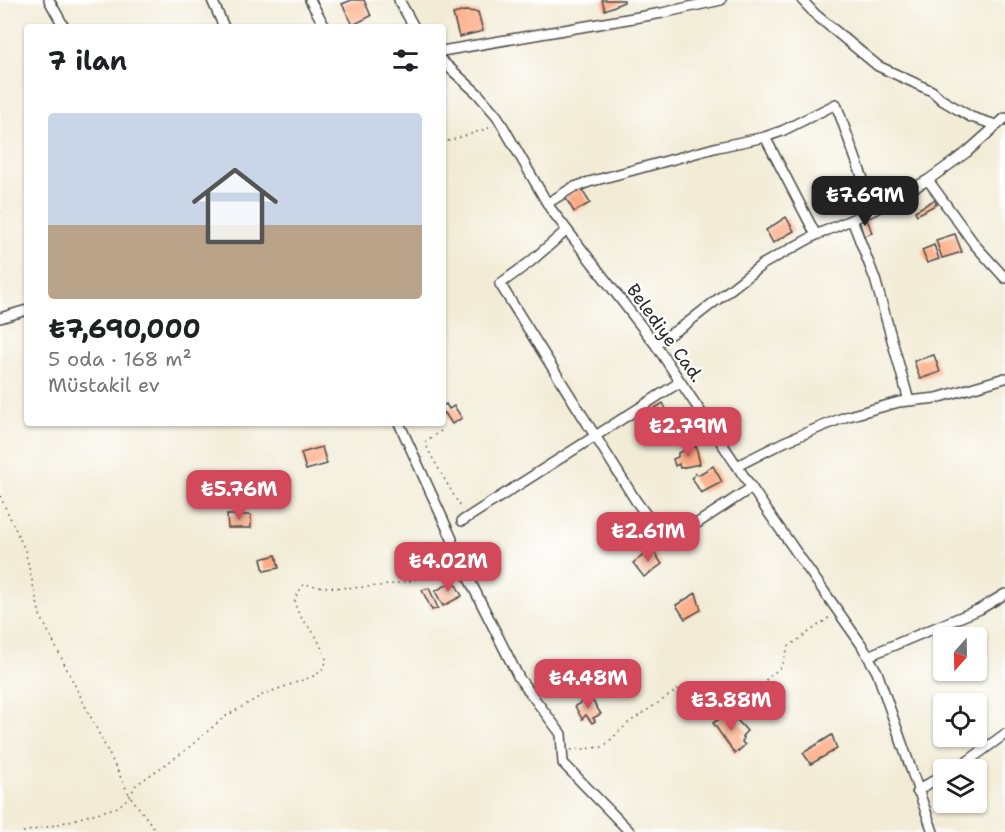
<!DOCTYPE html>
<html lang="tr">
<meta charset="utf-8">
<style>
body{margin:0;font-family:"Shantell Sans",sans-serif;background:#f2f2f2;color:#202124;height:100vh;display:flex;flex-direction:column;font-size:22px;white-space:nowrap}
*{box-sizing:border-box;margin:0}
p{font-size:20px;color:#757577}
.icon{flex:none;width:33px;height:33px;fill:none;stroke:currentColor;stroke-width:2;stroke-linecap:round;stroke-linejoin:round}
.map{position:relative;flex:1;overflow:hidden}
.drawer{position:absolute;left:24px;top:24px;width:422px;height:402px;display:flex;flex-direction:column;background:#fff;border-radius:6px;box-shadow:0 2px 4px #0004}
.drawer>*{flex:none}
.needle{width:39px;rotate:200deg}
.controls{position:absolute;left:933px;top:627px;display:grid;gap:12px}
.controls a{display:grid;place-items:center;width:54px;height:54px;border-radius:6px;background:#fff;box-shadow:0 2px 4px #0004;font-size:30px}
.price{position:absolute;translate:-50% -51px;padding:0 14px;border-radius:12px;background:#d1495b;color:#fff;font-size:20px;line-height:39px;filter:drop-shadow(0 2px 3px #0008)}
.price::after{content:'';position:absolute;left:50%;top:36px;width:18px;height:14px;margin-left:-9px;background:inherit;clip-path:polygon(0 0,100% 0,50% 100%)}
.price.selected{background:#222;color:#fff}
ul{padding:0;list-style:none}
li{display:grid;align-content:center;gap:12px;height:318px;padding:0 24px}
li+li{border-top:2px solid #e0e0e0}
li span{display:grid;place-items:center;height:186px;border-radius:6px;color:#555}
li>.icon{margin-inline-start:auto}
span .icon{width:108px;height:108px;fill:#fffc;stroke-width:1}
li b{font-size:26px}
h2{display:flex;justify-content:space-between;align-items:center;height:72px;padding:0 24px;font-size:26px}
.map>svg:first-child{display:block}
.building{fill:#fcac85}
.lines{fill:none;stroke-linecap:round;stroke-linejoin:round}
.minor-casing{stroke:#494845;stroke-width:12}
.path{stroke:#494845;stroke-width:1.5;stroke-dasharray:1.5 4.5;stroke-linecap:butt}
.minor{stroke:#fff;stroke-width:9}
.labels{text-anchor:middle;stroke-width:4.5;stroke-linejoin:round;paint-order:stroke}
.street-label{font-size:18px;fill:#2b2b2b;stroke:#fff}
</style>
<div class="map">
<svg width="1005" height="832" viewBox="0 0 1005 832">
<rect width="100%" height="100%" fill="#fff"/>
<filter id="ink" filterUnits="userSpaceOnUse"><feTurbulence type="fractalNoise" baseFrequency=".0167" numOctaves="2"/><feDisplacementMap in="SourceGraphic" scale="12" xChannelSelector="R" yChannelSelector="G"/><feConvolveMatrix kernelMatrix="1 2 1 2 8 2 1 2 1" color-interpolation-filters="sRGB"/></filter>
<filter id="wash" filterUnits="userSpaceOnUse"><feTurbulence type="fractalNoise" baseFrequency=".008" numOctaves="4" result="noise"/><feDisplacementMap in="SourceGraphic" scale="24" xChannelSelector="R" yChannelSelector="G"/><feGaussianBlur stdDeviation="1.35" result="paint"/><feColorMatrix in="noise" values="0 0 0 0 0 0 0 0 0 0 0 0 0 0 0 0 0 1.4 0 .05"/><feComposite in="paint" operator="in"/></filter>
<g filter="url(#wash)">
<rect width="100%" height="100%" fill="#f2ecd7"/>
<g id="blocks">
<path class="building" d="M352,0h12l7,16 -18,9 -11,-21z
M602,0h22v2l-19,8z
M465,11l13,1 5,19 -24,6 -6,-23z
M581,188l9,15 -16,9 -9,-15z
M934,200l3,4 -20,11 -2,-4z
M786,217l8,14 -21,12 -7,-13z
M867,219l5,14 -8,3 -5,-15z
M955,234l7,18 -20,6 -6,-18z
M934,245l5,14 -12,4 -5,-13z
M934,355l6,17 -20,7 -6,-18z
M663,403l12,24 -19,10 -12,-22z
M446,404l3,5 5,-3 8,12 -10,6 -7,-11 -3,1v-8z
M696,446l4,18 -20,4 -1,-4 -4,2 -2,-7 5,-2v-4z
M322,447l5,17 -21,6 -5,-17z
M713,466l9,16 -21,11 -9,-15 4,-5 2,2z
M227,515h24v13h-23z
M652,549l10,15 -18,13 -11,-14z
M276,555l3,13 -15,3 -3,-12z
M454,581l8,15 -19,10 -8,-15z
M429,588l9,20 -6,2 -10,-20z
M696,593l5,17 -16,9 -9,-14z
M590,697l11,17 -8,4 2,3 -3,2 -6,-8 -4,4 -7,-13z
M730,712l17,19 -5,5 2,2 -2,4 3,3 -10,9 -22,-31z
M832,735l5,14 -26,15 -8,-11z"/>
</g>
</g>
<g filter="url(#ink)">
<use href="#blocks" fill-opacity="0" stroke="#494845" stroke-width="1.5"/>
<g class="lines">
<g class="minor-casing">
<path id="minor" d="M49,0l15,27
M212,0l12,27
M310,0l15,27
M399,0l15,27
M802,0l14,15 62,51 54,25 10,9 29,17 25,8
M442,51l220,-38 59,-13
M442,61l36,33 19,22 53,92 105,136 113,168 93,132 16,28 56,160
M765,137l51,98
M928,180l47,65 30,33
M548,203l24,-15 17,-6 129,-35 47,-10 17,-6 54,-27 38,106
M852,220l23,59 34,122
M567,230l-37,32 -30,22 136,217 31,42 84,-55
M0,318l27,-8
M655,344l31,-20 77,-60 53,-29 58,-25 54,-30 39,-28 38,-34
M399,423l53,116
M737,466l47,-24 61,-25 54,-15 38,-4 68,-20
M462,521l218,-139
M458,563l8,10 53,105 42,56 2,29 67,69
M868,656l112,-47 25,-15
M952,770l16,-9 37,-27
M917,791l27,-17"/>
</g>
<path class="path" d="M442,143l50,-16
M0,211v1
M441,431l-15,10 2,9 34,60
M0,496l25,54 15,65 90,181 27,36
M571,750l32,-3 25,-24 51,-34 66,9 37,-32 6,-19 42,-30
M23,832l25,-5 70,-20 12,-11 6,-11 50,-35 37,-32 41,-24 50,-18 7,-5 6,-10c-4,-9 -7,-18 -12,-26 -7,-10 -20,-22 -20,-34 0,-6 6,-12 9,-17 43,8 107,3 146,-17"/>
<use href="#minor" class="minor"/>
</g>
</g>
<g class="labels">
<g class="street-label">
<text transform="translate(665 333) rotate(54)" y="6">Belediye Cad.</text>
</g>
</g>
</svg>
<div class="controls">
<a><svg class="needle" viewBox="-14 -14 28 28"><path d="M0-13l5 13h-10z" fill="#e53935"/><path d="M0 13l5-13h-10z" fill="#757577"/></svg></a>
<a><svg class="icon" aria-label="locate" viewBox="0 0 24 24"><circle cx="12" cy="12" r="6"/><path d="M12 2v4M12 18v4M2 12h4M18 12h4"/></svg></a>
<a><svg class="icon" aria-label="layers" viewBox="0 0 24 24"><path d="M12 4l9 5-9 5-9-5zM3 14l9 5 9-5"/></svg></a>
</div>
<b class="price selected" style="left:865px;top:227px">₺7.69M</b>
<b class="price" style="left:688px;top:458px">₺2.79M</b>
<b class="price" style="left:239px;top:521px">₺5.76M</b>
<b class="price" style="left:648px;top:563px">₺2.61M</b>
<b class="price" style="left:448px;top:593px">₺4.02M</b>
<b class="price" style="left:588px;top:710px">₺4.48M</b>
<b class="price" style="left:731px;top:732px">₺3.88M</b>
<section class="drawer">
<h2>7 ilan<svg class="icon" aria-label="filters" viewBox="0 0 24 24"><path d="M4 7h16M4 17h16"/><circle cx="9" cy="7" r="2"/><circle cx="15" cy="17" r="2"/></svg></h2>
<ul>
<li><span style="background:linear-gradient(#c9d6e8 60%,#b9a48a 0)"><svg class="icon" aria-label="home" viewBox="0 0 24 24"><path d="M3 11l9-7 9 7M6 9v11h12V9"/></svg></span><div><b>₺7,690,000</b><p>5 oda · 168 m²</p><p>Müstakil ev</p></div></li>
</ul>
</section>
</div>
